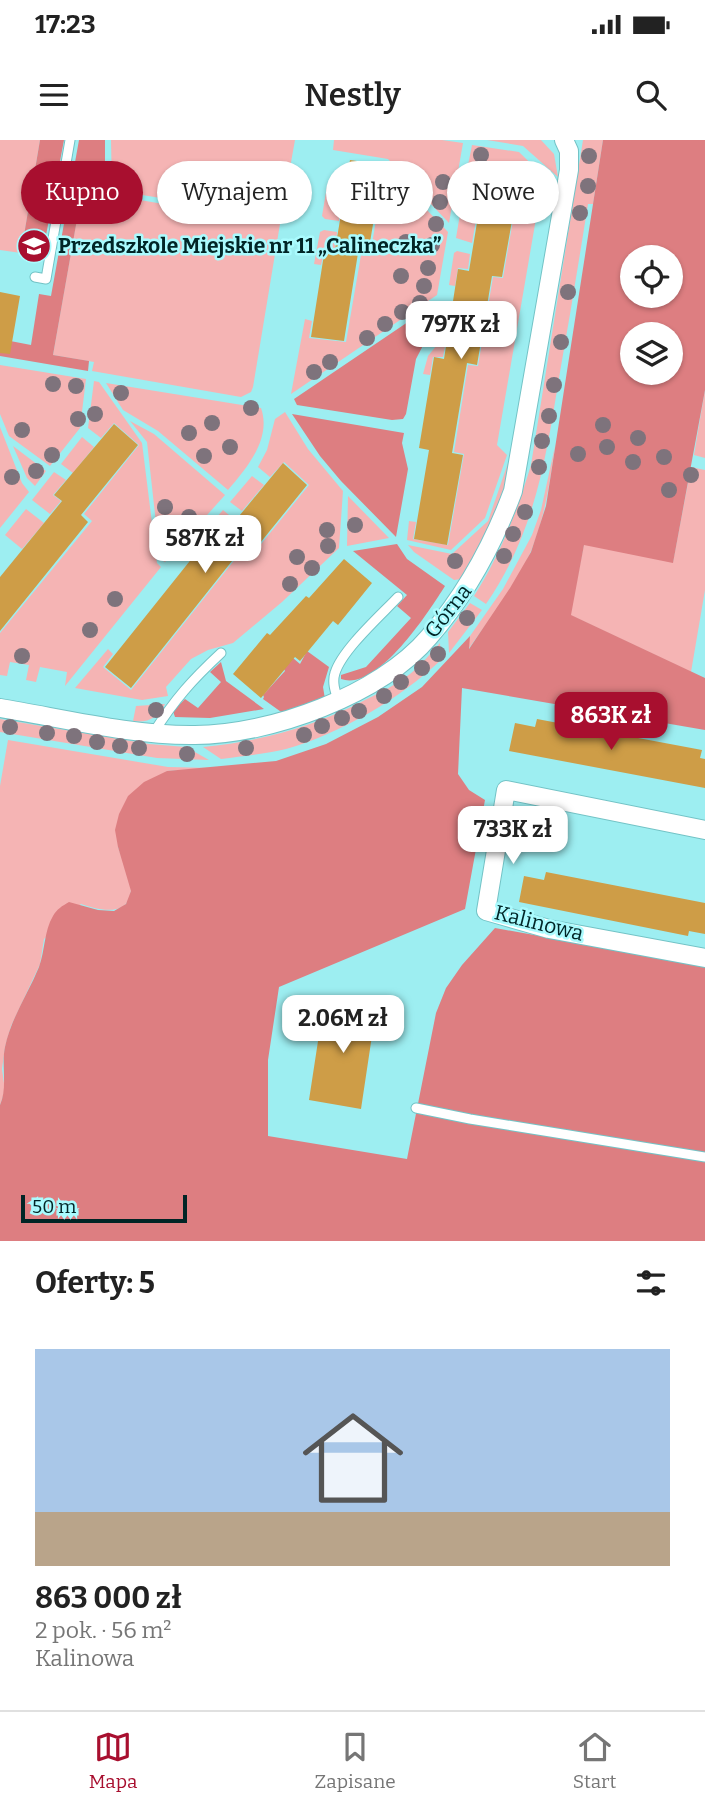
<!DOCTYPE html>
<html lang="pl">
<meta charset="utf-8">
<style>
body{margin:0;font-family:Bitter,serif;background:#f6f6f6;color:#222;height:100vh;display:flex;flex-direction:column;font-size:26px;white-space:nowrap}
*{box-sizing:border-box;margin:0}
p{font-size:23px;color:#767676}
.icon{flex:none;width:38px;height:38px;fill:none;stroke:currentColor;stroke-width:2;stroke-linecap:round;stroke-linejoin:round}
.map{position:relative;height:1101px;overflow:hidden}
.panel{display:flex;flex-direction:column;background:#fff;flex:1}
.panel>*{flex:none}
.guide{position:absolute;left:21px;top:21px;width:663px;height:63px;display:flex;gap:14px}
.tools{position:absolute;left:620px;top:105px;display:grid;gap:14px}
.tools a{display:grid;place-items:center;width:63px;height:63px;border-radius:50%;background:#fff;box-shadow:0 2px 5px #0004;font-size:35px}
.scale{position:absolute;left:21px;bottom:18px;width:166px;box-sizing:border-box;padding-left:7px;border:4px solid #012526;border-top:0;font-size:19px;line-height:24px;white-space:nowrap;color:#012526;-webkit-text-stroke:5px #aafbfe;paint-order:stroke}
.price{position:absolute;translate:-50% -60px;padding:0 16px;border-radius:14px;background:#fff;color:#222;font-size:23px;line-height:46px;filter:drop-shadow(0 2px 4px #0008)}
.price::after{content:'';position:absolute;left:50%;top:42px;width:21px;height:16px;margin-left:-10px;background:inherit;clip-path:polygon(0 0,100% 0,50% 100%)}
.price.active{background:#a80f2f;color:#fff}
ul{padding:0;list-style:none}
li{display:grid;align-content:center;gap:14px;height:371px;padding:0 35px}
li+li{border-top:2px solid #e0e0e0}
li span{display:grid;place-items:center;height:217px;border-radius:0px;color:#555}
li>.icon{margin-inline-start:auto}
span .icon{width:126px;height:126px;fill:#fffc;stroke-width:1}
li b{font-size:30px}
h2{display:flex;justify-content:space-between;align-items:center;height:84px;padding:0 35px;font-size:30px}
.pill{padding:0 24px;border-radius:32px;background:#fff;box-shadow:0 2px 5px #0004;font-size:24px;line-height:63px}
.pill.active{background:#a80f2f;color:#fff}
.status{display:flex;justify-content:space-between;align-items:center;height:49px;padding:0 35px;background:#fff;direction:ltr}
.status svg{height:19px;fill:currentColor}
header{display:flex;justify-content:space-between;align-items:center;height:91px;padding:0 35px;background:#fff;font-size:32px;font-weight:600}
.dock{display:flex;justify-content:space-around;align-items:center;height:98px;border-top:2px solid #e0e0e0;background:#fff;font-size:19px;color:#767676}
.dock a{display:grid;justify-items:center;gap:4px}
.dock .active{color:#a80f2f}
.map>svg:first-child{display:block}
.green{fill:#f5b4b4}
.forest{fill:#dd7e81;fill-rule:evenodd}
.building{fill:#ce9d47}
.lines{fill:none;stroke-linecap:round;stroke-linejoin:round}
.service-casing{stroke:#73c3c6;stroke-width:11}
.minor-casing{stroke:#73c3c6;stroke-width:20}
.service{stroke:#fff;stroke-width:9}
.minor{stroke:#fff;stroke-width:18}
.tree{fill:#7e737c}
.labels{text-anchor:middle;stroke-width:5;stroke-linejoin:round;paint-order:stroke}
.poi-label{font-size:21px;font-weight:bold;fill:#012526;stroke:#aafbfe;text-anchor:start}
.street-label{font-size:21px;fill:#012526;stroke:#aafbfe}
</style>
<div class="status"><b>17:23</b><svg viewBox="0 0 49 12"><path d="M0 12V9h3v3zM5 12V6h3v6zM10 12V3h3v9zM15 12V0h3v12zM26 1h20v11H26zM47 4h2v5h-2z"/></svg></div>
<header><svg class="icon" aria-label="menu" viewBox="0 0 24 24"><path d="M4 6h16M4 12h16M4 18h16"/></svg>Nestly<svg class="icon" aria-label="search" viewBox="0 0 24 24"><circle cx="10" cy="10" r="6"/><path d="M15 15l6 6"/></svg></header>
<div class="map">
<svg width="705" height="1101" viewBox="0 0 705 1101">
<rect width="100%" height="100%" fill="#9deef1"/>
<path class="green" d="M0,0h40l-19,113 -21,-3z
M111,0h184l-14,78 -169,-28z
M334,0h108l21,3 -14,80 -61,-64 -55,-9z
M487,0h54l13,14 4,23 -35,-31z
M583,0h20l-10,64h-5c-9,56 -18,112 -28,168 -14,85 -24,159 -74,232l-12,-8c26,-41 43,-85 57,-131z
M472,5l47,7 37,36 -3,20 -29,-26 -57,-12z
M385,26l63,66 -11,63 -146,99 14,-75 7,2 -3,17 37,4 15,-87 9,1z
M330,45l14,3 -5,33 -14,-2 -3,-3 5,-30z
M519,45l6,3 26,25 -13,-6 -41,238 10,10 -22,63 -34,32 -44,-10 2,-19 7,1 -3,17 35,6 16,-91 -10,-2 14,-87 10,1 15,-89 10,1z
M82,50l198,34 -27,163 -2,5 -10,5 -149,-26 2,-9 -41,-7z
M463,67l15,2 -6,34 -16,-5 5,-30z
M324,90l13,2 -2,17 -10,-1 -4,17 -7,-1 6,-32z
M457,111l13,3 -2,15 -10,-1 -3,18 -6,-1 5,-32z
M441,200l5,1 -3,16h-10l-3,18 -7,-1 5,-18z
M0,225l86,14 -6,49 -30,38 -41,-30 -9,-22z
M94,241l5,1 43,61 15,120 4,4 -96,119 2,-14 -27,-5 -4,15 -10,-2 3,-15 -19,-3 -3,14 -7,-1v-42l92,-112 -8,-7 55,-69 -25,-22 -13,15 -13,-10z
M106,243l155,25c11,31 -15,61 -33,82l-70,-59 -35,-21z
M705,250v68l-11,-3z
M285,272l23,37 35,42 -4,57 -57,54 -49,41 -25,7 -17,9 -25,28 2,9 -26,4 -67,-12 33,-39 5,5 -10,13 28,23 109,-137 9,6 60,-74 -25,-23 -14,15 -12,-10 9,-17 8,-31z
M130,281l24,13 71,61 -60,67 -5,-3 -13,-117z
M0,287l22,56 7,9 -29,36z
M82,297l12,10 -21,26 -12,-9z
M13,306l33,25 -11,15 -8,-8z
M555,306c-5,35 -10,71 -24,105 -15,36 -42,68 -64,100l3,-15 33,-47 29,-54 9,-25z
M510,317c2,29 -34,96 -49,122l-7,1 -40,-28 -6,-7 44,9 36,-33z
M691,327l14,3v120l-14,82 -121,-57 14,-71 89,18z
M54,332l12,8 -13,15 8,6 -11,13 -18,-14z
M252,336l12,9 -22,26 -12,-9z
M348,356l41,42 -42,8z
M26,369l18,14 -22,26 -17,-14z
M223,370l12,10 -10,13 -8,-7 -12,15 -6,-3z
M470,463l12,7 -33,43 -1,-21z
M440,503l1,17c-40,38 -101,74 -155,89 -21,5 -44,7 -65,10l-18,-12c57,-6 108,-19 160,-46 16,-8 33,-16 47,-27 11,-9 21,-21 30,-31z
M165,564c-7,14 -17,19 -32,17l3,-15z
M0,579l149,25 37,3 23,13 -52,-2 -157,-26z
M8,600l160,27 45,1 -46,3 -49,76c4,13 14,30 13,43 -2,28 -33,20 -50,14l-37,35 -4,25 -29,62 -6,21 -3,22 3,21 -5,15v-319z"/>
<path class="forest" d="M40,0h24l-20,106 -6,9 -17,-2z
M79,0h26v47l6,8 -29,-4 -29,164 36,6 -1,10 -88,-15v-17l31,6 8,-51 12,2z
M603,0h102v250l-32,173 -89,-18 -13,70 134,63v52l-243,-42 -4,86 11,16 16,10 -20,109 -186,78 -11,73v76l139,23 29,-146 10,-25 16,-23 33,-37 210,38v275h-705v-136c8,-18 1,-39 5,-58 6,-29 23,-53 34,-80 6,-16 5,-36 14,-51 4,-7 9,-10 16,-14l29,8 16,1 12,-7 5,-13 -13,-44 -3,-17 4,-16 9,-18 16,-14 23,-11 109,-10 50,-17 52,-27 44,-30 48,-51 -1,13 41,-61 21,-36 15,-46zM632,117h38v39h-38zM632,194h38v39h-38z
M436,163l-5,27 -15,29 -10,55 -3,5 -11,1 -95,-15 -3,-6z
M292,274l112,19 -2,10 6,26 -12,68 -55,-56 -21,-25z
M397,404l10,15 38,27c-17,27 -68,106 -104,93v-4l25,-8 45,-49 -14,-12 10,-11 -54,-44z
M307,511l22,16 -6,20 2,12 -41,15 -21,-15 1,-2 -1,-2 22,-24 -1,-2 9,-11 7,6z
M221,522l5,19 38,28 -54,9 -35,-1 -2,-6 12,-12 13,9 23,-26 -11,-10z"/>
<path class="building" d="M350,20l33,5 -15,89 -10,-1 -14,88 -33,-4 14,-89 10,2z
M484,40l34,7 -16,90 -10,-1 -15,89 -10,-2 -15,90 11,2 -16,90 -33,-6 15,-89 -10,-2 15,-91 10,2 14,-90 11,2z
M0,152l20,4 -10,58 -10,-1z
M114,284l24,21 -57,70 7,7 -88,109v-54l62,-76 -8,-6z
M283,323l24,22 -59,73 -8,-7 -109,137 -26,-21 112,-140 8,6z
M344,419l28,24 -34,42 -5,-4 -33,40 -5,-4 -34,41 -28,-24 34,-41 3,2 36,-39 3,2z
M537,579l165,31 -2,8 5,1v29l-196,-37 6,-28 20,4z
M546,732l159,31v31l-16,-3 -1,5 -169,-34 5,-26 20,4z
M324,862l52,7 -15,100 -52,-9z"/>
<g class="lines">
<g class="service-casing">
<path id="service" d="M35,137l11,2 24,-139
M338,560c-3,-9 -6,-18 -3,-27 7,-23 45,-57 63,-76
M154,592c21,-33 38,-52 67,-79
M416,968l54,11 235,38"/>
</g>
<g class="minor-casing">
<path id="minor" d="M0,568c61,10 134,28 195,27 75,0 185,-40 234,-98 38,-44 64,-92 84,-146l56,-321v-19l-5,-11
M705,690l-199,-40 -20,121 63,18 156,29"/>
</g>
<use href="#service" class="service"/>
<use href="#minor" class="minor"/>
</g>
<g class="tree">
<circle cx="481" cy="15" r="8"/>
<circle cx="589" cy="16" r="8"/>
<circle cx="443" cy="42" r="8"/>
<circle cx="588" cy="46" r="8"/>
<circle cx="440" cy="62" r="8"/>
<circle cx="580" cy="73" r="8"/>
<circle cx="436" cy="84" r="8"/>
<circle cx="406" cy="102" r="8"/>
<circle cx="432" cy="105" r="8"/>
<circle cx="428" cy="128" r="8"/>
<circle cx="401" cy="136" r="8"/>
<circle cx="424" cy="146" r="8"/>
<circle cx="568" cy="152" r="8"/>
<circle cx="420" cy="163" r="8"/>
<circle cx="402" cy="172" r="8"/>
<circle cx="385" cy="184" r="8"/>
<circle cx="367" cy="198" r="8"/>
<circle cx="561" cy="202" r="8"/>
<circle cx="330" cy="222" r="8"/>
<circle cx="314" cy="232" r="8"/>
<circle cx="53" cy="244" r="8"/>
<circle cx="554" cy="245" r="8"/>
<circle cx="76" cy="246" r="8"/>
<circle cx="121" cy="253" r="8"/>
<circle cx="251" cy="268" r="8"/>
<circle cx="95" cy="274" r="8"/>
<circle cx="549" cy="276" r="8"/>
<circle cx="78" cy="279" r="8"/>
<circle cx="212" cy="283" r="8"/>
<circle cx="603" cy="285" r="8"/>
<circle cx="22" cy="290" r="8"/>
<circle cx="189" cy="293" r="8"/>
<circle cx="638" cy="298" r="8"/>
<circle cx="542" cy="301" r="8"/>
<circle cx="230" cy="307" r="8"/>
<circle cx="607" cy="307" r="8"/>
<circle cx="578" cy="314" r="8"/>
<circle cx="52" cy="315" r="8"/>
<circle cx="204" cy="316" r="8"/>
<circle cx="664" cy="317" r="8"/>
<circle cx="633" cy="322" r="8"/>
<circle cx="539" cy="327" r="8"/>
<circle cx="36" cy="331" r="8"/>
<circle cx="691" cy="335" r="8"/>
<circle cx="12" cy="337" r="8"/>
<circle cx="669" cy="350" r="8"/>
<circle cx="165" cy="367" r="8"/>
<circle cx="525" cy="372" r="8"/>
<circle cx="189" cy="377" r="8"/>
<circle cx="355" cy="385" r="8"/>
<circle cx="327" cy="390" r="8"/>
<circle cx="513" cy="394" r="8"/>
<circle cx="328" cy="406" r="8"/>
<circle cx="504" cy="416" r="8"/>
<circle cx="297" cy="417" r="8"/>
<circle cx="455" cy="421" r="8"/>
<circle cx="312" cy="428" r="8"/>
<circle cx="290" cy="444" r="8"/>
<circle cx="115" cy="459" r="8"/>
<circle cx="467" cy="478" r="8"/>
<circle cx="90" cy="490" r="8"/>
<circle cx="438" cy="514" r="8"/>
<circle cx="22" cy="516" r="8"/>
<circle cx="422" cy="528" r="8"/>
<circle cx="401" cy="542" r="8"/>
<circle cx="384" cy="556" r="8"/>
<circle cx="156" cy="570" r="8"/>
<circle cx="359" cy="571" r="8"/>
<circle cx="342" cy="578" r="8"/>
<circle cx="322" cy="586" r="8"/>
<circle cx="10" cy="587" r="8"/>
<circle cx="47" cy="593" r="8"/>
<circle cx="304" cy="595" r="8"/>
<circle cx="74" cy="596" r="8"/>
<circle cx="97" cy="602" r="8"/>
<circle cx="120" cy="606" r="8"/>
<circle cx="139" cy="608" r="8"/>
<circle cx="246" cy="608" r="8"/>
<circle cx="187" cy="614" r="8"/>
</g>
<defs>
<g id="school-disc" transform="scale(1.75)"><circle r="9.5" fill="#a80f2f" stroke="#aafbfe"/><path d="M0-5L7-2L0 1L-7-2ZM-4 1L0 2.5L4 1V4Q0 6-4 4Z" fill="#fff"/></g>
</defs>
<g fill-rule="evenodd">
<use href="#school-disc" x="34" y="106"/>
</g>
<g class="labels">
<g class="poi-label">
<text x="58" y="113">Przedszkole Miejskie nr 11 „Calineczka”</text>
</g>
<g class="street-label">
<text transform="translate(448 471) rotate(-52)" y="7">Górna</text>
<text transform="translate(539 783) rotate(14)" y="7">Kalinowa</text>
</g>
</g>
</svg>
<div class="tools">
<a><svg class="icon" aria-label="locate" viewBox="0 0 24 24"><circle cx="12" cy="12" r="6"/><path d="M12 2v4M12 18v4M2 12h4M18 12h4"/></svg></a>
<a><svg class="icon" aria-label="layers" viewBox="0 0 24 24"><path d="M12 4l9 5-9 5-9-5zM3 14l9 5 9-5"/></svg></a>
</div>
<div class="scale">50 m</div>
<b class="price" style="left:461px;top:221px">797K zł</b>
<b class="price" style="left:205px;top:435px">587K zł</b>
<b class="price active" style="left:611px;top:612px">863K zł</b>
<b class="price" style="left:513px;top:726px">733K zł</b>
<b class="price" style="left:343px;top:915px">2.06M zł</b>
<div class="guide">
<a class="pill active">Kupno</a>
<a class="pill">Wynajem</a>
<a class="pill">Filtry</a>
<a class="pill">Nowe</a>
</div>
</div>
<section class="panel">
<h2>Oferty: 5<svg class="icon" aria-label="filters" viewBox="0 0 24 24"><path d="M4 7h16M4 17h16"/><circle cx="9" cy="7" r="2"/><circle cx="15" cy="17" r="2"/></svg></h2>
<ul>
<li><span style="background:linear-gradient(#a9c7e8 75%,#b9a48a 0)"><svg class="icon" aria-label="home" viewBox="0 0 24 24"><path d="M3 11l9-7 9 7M6 9v11h12V9"/></svg></span><div><b>863 000 zł</b><p>2 pok. · 56 m²</p><p>Kalinowa</p></div></li>
</ul>
</section>
<nav class="dock">
<a class="active"><svg class="icon" aria-label="map" viewBox="0 0 24 24"><path d="M3 6l6-2 6 2 6-2v14l-6 2-6-2-6 2zM9 4v14M15 6v14"/></svg>Mapa</a>
<a><svg class="icon" aria-label="saved" viewBox="0 0 24 24"><path d="M7 4h10v16l-5-4-5 4z"/></svg>Zapisane</a>
<a><svg class="icon" aria-label="home" viewBox="0 0 24 24"><path d="M3 11l9-7 9 7M6 9v11h12V9"/></svg>Start</a>
</nav>
